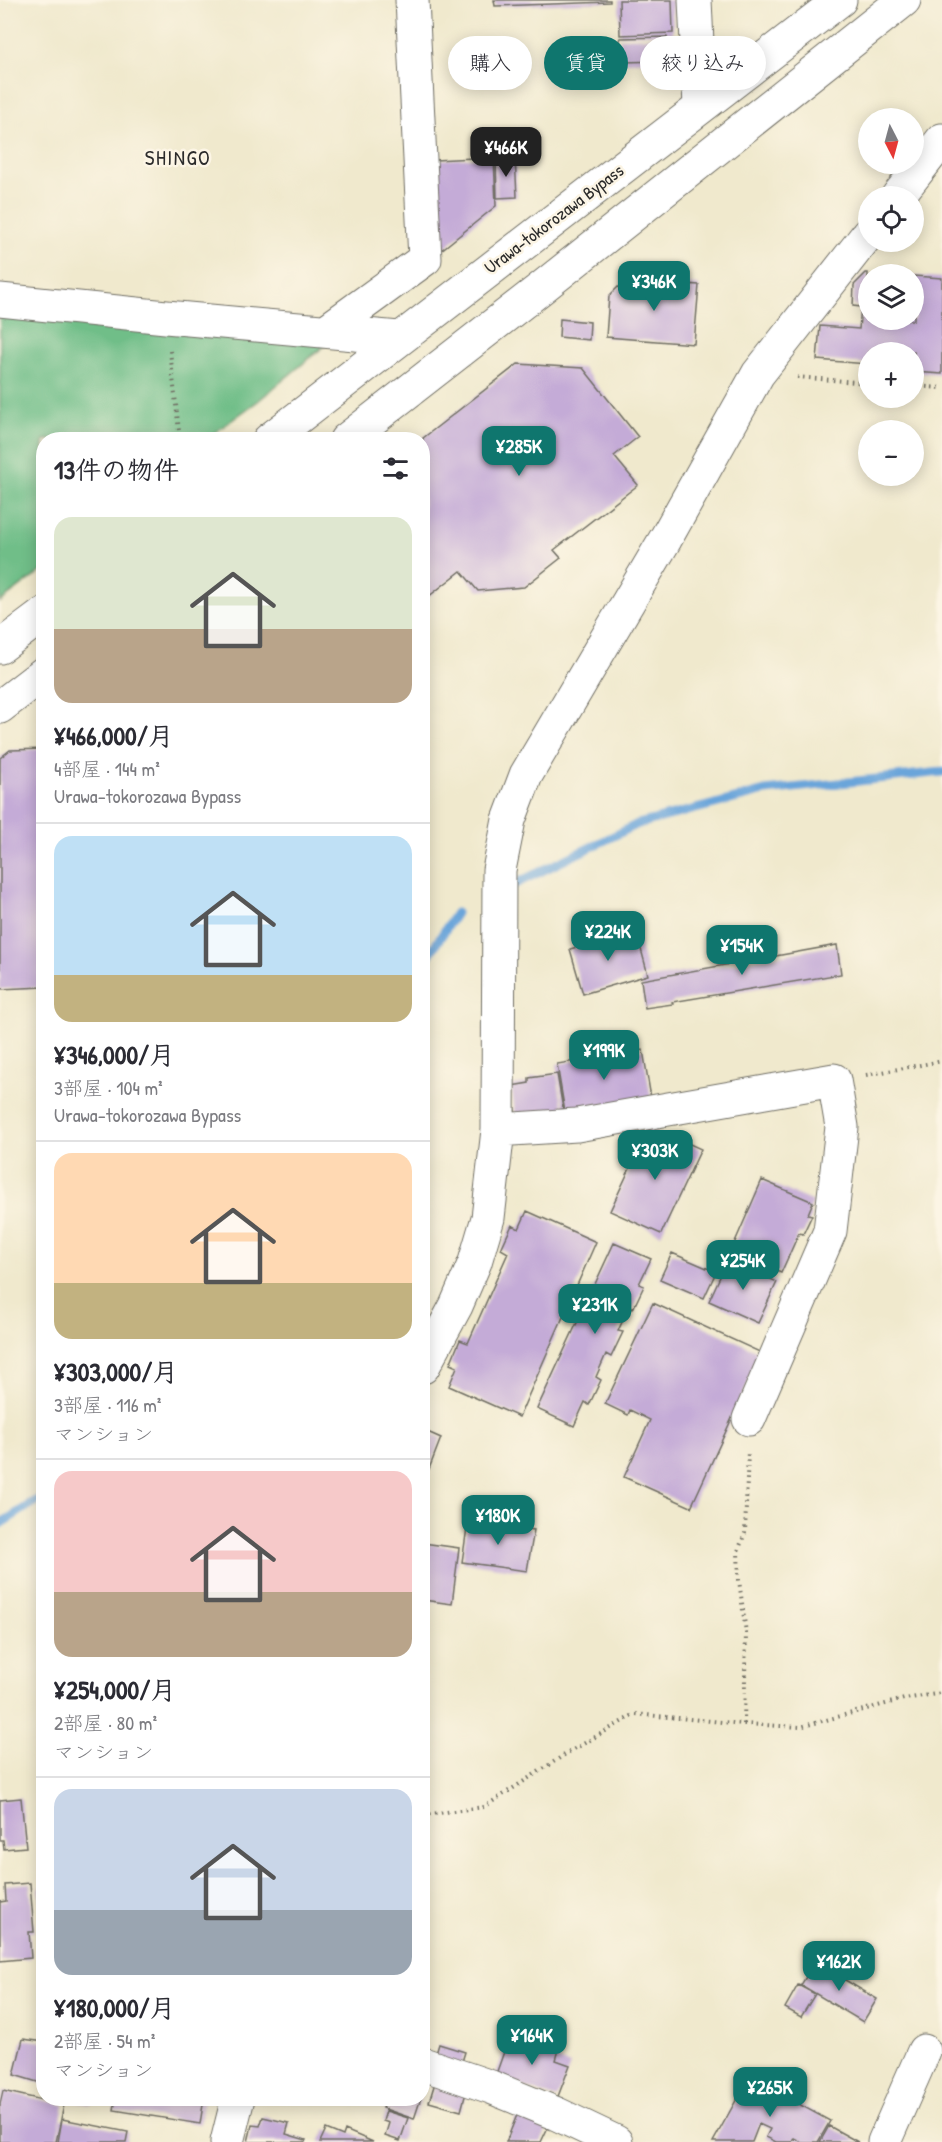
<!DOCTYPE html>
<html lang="ja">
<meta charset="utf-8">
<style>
body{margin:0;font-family:"Patrick Hand","Klee One",sans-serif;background:#f2f2f3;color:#2b2b33;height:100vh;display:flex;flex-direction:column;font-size:22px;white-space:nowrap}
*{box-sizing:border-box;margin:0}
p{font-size:20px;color:#7c7c81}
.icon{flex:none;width:33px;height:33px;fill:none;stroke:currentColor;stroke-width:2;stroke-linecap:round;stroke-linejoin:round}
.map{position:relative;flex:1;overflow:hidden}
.sheet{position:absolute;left:36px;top:432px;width:394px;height:1674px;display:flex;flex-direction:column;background:#fff;border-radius:24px;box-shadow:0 3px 15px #0003}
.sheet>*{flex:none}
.hud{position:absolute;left:448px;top:36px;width:404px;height:54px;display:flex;gap:12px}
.needle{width:39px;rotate:174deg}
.tools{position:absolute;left:858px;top:108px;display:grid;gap:12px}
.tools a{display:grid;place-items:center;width:66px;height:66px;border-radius:50%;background:#fff;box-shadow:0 3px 15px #0003;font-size:30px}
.price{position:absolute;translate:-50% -51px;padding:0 14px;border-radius:12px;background:#0f766e;color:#fff;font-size:20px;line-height:39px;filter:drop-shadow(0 2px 3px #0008)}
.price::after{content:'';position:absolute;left:50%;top:36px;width:18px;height:14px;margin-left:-9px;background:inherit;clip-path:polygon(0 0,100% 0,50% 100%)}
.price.on{background:#222;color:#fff}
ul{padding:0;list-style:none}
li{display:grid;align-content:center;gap:12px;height:318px;padding:0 18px}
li+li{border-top:2px solid #e1e1e2}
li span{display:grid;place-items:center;height:186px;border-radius:18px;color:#555}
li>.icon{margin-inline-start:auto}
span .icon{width:108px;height:108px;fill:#fffc;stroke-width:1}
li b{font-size:26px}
h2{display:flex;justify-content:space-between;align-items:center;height:72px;padding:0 18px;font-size:26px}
.chip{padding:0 21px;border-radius:27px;background:#fff;box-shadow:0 3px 15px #0003;font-size:21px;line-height:54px}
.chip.on{background:#0f766e;color:#fff}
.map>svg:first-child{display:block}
.forest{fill:#6fbe88;stroke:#4d745a;stroke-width:1.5}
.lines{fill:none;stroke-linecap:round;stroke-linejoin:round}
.stream{stroke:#6aa5da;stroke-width:9}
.building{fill:#c4abd7}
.minor-casing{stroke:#706e64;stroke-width:35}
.highway-casing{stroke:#706e64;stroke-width:35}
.path{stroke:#706e64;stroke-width:4;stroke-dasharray:1.5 4.5;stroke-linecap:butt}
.minor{stroke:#fff;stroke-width:33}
.highway{stroke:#fff;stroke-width:33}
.labels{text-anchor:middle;stroke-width:5;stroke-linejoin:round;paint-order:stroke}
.street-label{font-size:18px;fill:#2b2b2b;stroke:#fcf5e5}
.quarter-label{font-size:21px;letter-spacing:1.5px;fill:#2b2b2b;stroke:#fcf5e5}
</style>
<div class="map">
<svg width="942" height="2142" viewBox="0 0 942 2142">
<rect width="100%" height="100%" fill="#fcf5e5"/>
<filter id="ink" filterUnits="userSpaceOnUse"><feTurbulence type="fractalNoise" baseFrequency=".0167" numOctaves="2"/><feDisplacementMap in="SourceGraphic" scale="12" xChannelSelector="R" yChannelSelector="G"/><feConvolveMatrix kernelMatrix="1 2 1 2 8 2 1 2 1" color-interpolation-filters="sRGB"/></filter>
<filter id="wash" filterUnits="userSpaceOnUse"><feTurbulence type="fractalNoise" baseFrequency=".008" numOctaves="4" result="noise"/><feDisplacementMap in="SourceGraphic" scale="24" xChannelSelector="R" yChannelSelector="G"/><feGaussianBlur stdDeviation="1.35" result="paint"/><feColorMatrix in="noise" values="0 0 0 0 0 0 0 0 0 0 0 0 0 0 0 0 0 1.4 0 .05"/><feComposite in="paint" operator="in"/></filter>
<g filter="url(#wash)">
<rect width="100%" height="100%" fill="#f0e9cd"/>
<path class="forest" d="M0,311l330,30 -72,60 -52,38 -162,1 -1,130 -43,32z"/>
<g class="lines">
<path class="stream" d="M515,884l123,-60 127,-33 177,-19
M423,964l33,-51
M0,1524l44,-28"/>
</g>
<g id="blocks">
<path class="building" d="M494,0h116v2l-115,4z
M619,0h53l1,33 -53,2z
M667,37v24l-46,1 -1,-24z
M494,157l2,49 -56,45 -5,-91z
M515,157l2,40 -20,1 -1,-40z
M866,273h2v47h46v-44l28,2v96l-28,-2v-20h-46v12l-51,-4 3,-34 39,3 2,-22 -8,-1 1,-21z
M628,280l71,5 -5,59 -88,-7 3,-41 9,-9 10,1z
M560,319l30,3 -1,18 -30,-3z
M518,364l65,4 55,69 -24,19 24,29 -84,65 7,8 -37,29 -46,4 -17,-20 -33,26 -5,-6v-153z
M44,749v238l-44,2v-231l10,-8z
M604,932l6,10 19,-6 2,4 7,-2 10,37 -65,19 -13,-45 18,-5 -2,-6z
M837,945l4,29 -169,28 1,2 -28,4 -4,-28z
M643,1050l8,48 -86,14 -8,-48z
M557,1074l6,35 -47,8 -5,-31 18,-3v-5z
M648,1130l31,14 2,-4 20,9 -40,85 -51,-23z
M762,1180l51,22 -5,12 4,1 -9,19 -4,-1 -18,40 -50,-22z
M527,1211l69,31 -77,175 -70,-31 8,-19 -7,-3 10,-24 8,3 40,-90 -7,-4 11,-24 7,4z
M614,1243l37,16 -12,25 5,2 -11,23 -4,-2 -11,24 5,1 -12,25 -5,-3 -10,23 5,3 -12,25 -4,-3 -11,24 -37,-17z
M672,1253l44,19 -12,26 -44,-19z
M728,1259l49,23 -19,41 -49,-22z
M653,1303l109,50 -71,154 -67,-30 26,-57 -20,-10 -2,5 -23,-11z
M423,1430l18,8 -12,31 -6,-2z
M468,1521l66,9 -7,41 -65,-9z
M423,1543l36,5 -7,56 -29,-4z
M21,1798l5,49 -22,2 -1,-9h-3v-40z
M30,1883l4,49h-5l2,26 -31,3v-59l6,-1 -1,-16z
M39,1887h5v31h-2z
M815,1962l62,37 -14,23 -62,-37z
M798,1985l17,9 -14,23 -16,-9z
M511,2032l48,18 -3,10 14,5 -13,34 -62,-22z
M23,2039l21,3v42l-30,-9z
M439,2044l26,8 -5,16 -26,-8z
M437,2076l31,9 -7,26 -32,-9z
M749,2077l81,44 -12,21h-16l-8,-4 -2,4h-16l-10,-5 4,-8 -11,-5 -7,18h-39z
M3,2091l61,14 -8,37h-56v-38z
M69,2098h24l-2,7z
M116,2098h88l-4,26 -86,-14z
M385,2098h36l-7,21 -32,-11z
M519,2110l31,13 -9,19h-35z
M386,2111l22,7 -8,23 -15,-5 4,-13 -6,-2z
M263,2117l26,6 -3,11 20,6 -1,2h-57l4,-17 8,1z
M62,2119l66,13 -2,10h-68z
M829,2126l29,16h-38z
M326,2129l17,7 2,-6 28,12h-53z"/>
</g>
</g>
<g filter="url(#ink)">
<use href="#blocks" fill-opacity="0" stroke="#706e64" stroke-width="1.5"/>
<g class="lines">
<g class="minor-casing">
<path id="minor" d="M695,0l5,107
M898,196l44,-56
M0,300l166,17 233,21
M326,331l99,-72 -13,-259
M498,1130l79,-5 257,-45 8,47 -12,104 -81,188
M423,1367l33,-61 19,-44 13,-44 10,-88 1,-260 10,-50 17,-45 140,-237 92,-164 110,-140
M423,2064l68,23 66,27 59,28
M227,2142l11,-44
M884,2142l40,-91"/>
</g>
<g class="highway-casing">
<path id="highway" d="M269,440l571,-440
M346,440l194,-151 364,-289
M0,647l44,-33
M0,707l44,-34"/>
</g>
<path class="path" d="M170,351l10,89
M797,377l71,6
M914,386l28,2
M866,1075l76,-14
M744,1724l2,-91 -7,-53 -1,-29 7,-18 3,-83
M423,1815l61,-8 85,-55 66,-38 109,10 56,3 104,-28 38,-6"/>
<use href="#minor" class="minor"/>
<use href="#highway" class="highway"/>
</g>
</g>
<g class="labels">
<g class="street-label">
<text transform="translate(554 219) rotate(-37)" y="6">Urawa-tokorozawa Bypass</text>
</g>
<g class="quarter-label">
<text x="178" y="165">SHINGO</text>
</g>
</g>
</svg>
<div class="tools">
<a><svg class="needle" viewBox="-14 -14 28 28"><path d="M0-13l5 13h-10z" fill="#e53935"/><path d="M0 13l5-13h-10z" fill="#7c7c81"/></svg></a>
<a><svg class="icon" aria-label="locate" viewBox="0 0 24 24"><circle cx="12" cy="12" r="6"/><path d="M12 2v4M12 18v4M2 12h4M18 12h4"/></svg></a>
<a><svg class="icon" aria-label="layers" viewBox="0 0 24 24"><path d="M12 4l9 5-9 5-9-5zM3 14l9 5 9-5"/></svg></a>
<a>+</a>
<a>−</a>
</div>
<b class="price on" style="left:506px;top:178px">¥466K</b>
<b class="price" style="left:654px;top:312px">¥346K</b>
<b class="price" style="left:519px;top:477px">¥285K</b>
<b class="price" style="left:608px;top:962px">¥224K</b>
<b class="price" style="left:742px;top:976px">¥154K</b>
<b class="price" style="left:604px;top:1081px">¥199K</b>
<b class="price" style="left:655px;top:1181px">¥303K</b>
<b class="price" style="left:743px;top:1291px">¥254K</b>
<b class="price" style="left:595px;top:1335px">¥231K</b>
<b class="price" style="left:498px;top:1546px">¥180K</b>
<b class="price" style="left:839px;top:1992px">¥162K</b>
<b class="price" style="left:532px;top:2066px">¥164K</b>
<b class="price" style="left:770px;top:2118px">¥265K</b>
<div class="hud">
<a class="chip">購入</a>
<a class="chip on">賃貸</a>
<a class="chip">絞り込み</a>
</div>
<section class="sheet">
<h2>13件の物件<svg class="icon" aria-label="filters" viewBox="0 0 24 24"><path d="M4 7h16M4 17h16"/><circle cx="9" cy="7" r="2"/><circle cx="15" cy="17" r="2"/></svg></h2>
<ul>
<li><span style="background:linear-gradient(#dfe7d0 60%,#b9a48a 0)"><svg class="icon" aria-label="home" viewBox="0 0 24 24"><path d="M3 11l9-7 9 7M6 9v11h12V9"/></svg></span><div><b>¥466,000/月</b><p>4部屋 · 144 m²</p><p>Urawa-tokorozawa Bypass</p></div></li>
<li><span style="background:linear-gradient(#bfe0f5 75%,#c2b280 0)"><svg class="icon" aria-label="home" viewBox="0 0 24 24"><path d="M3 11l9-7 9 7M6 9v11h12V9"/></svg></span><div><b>¥346,000/月</b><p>3部屋 · 104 m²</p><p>Urawa-tokorozawa Bypass</p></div></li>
<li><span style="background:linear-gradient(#ffd9b3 70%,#c2b280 0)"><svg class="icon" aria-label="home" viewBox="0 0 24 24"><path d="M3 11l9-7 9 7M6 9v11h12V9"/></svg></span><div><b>¥303,000/月</b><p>3部屋 · 116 m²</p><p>マンション</p></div></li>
<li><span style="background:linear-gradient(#f6c9c9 65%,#b9a48a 0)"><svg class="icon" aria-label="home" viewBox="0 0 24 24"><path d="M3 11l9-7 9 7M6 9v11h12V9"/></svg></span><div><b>¥254,000/月</b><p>2部屋 · 80 m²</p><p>マンション</p></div></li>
<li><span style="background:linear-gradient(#c9d6e8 65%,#9aa5b1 0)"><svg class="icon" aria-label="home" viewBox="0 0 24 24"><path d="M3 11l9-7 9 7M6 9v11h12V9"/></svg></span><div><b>¥180,000/月</b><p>2部屋 · 54 m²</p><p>マンション</p></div></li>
</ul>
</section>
</div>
